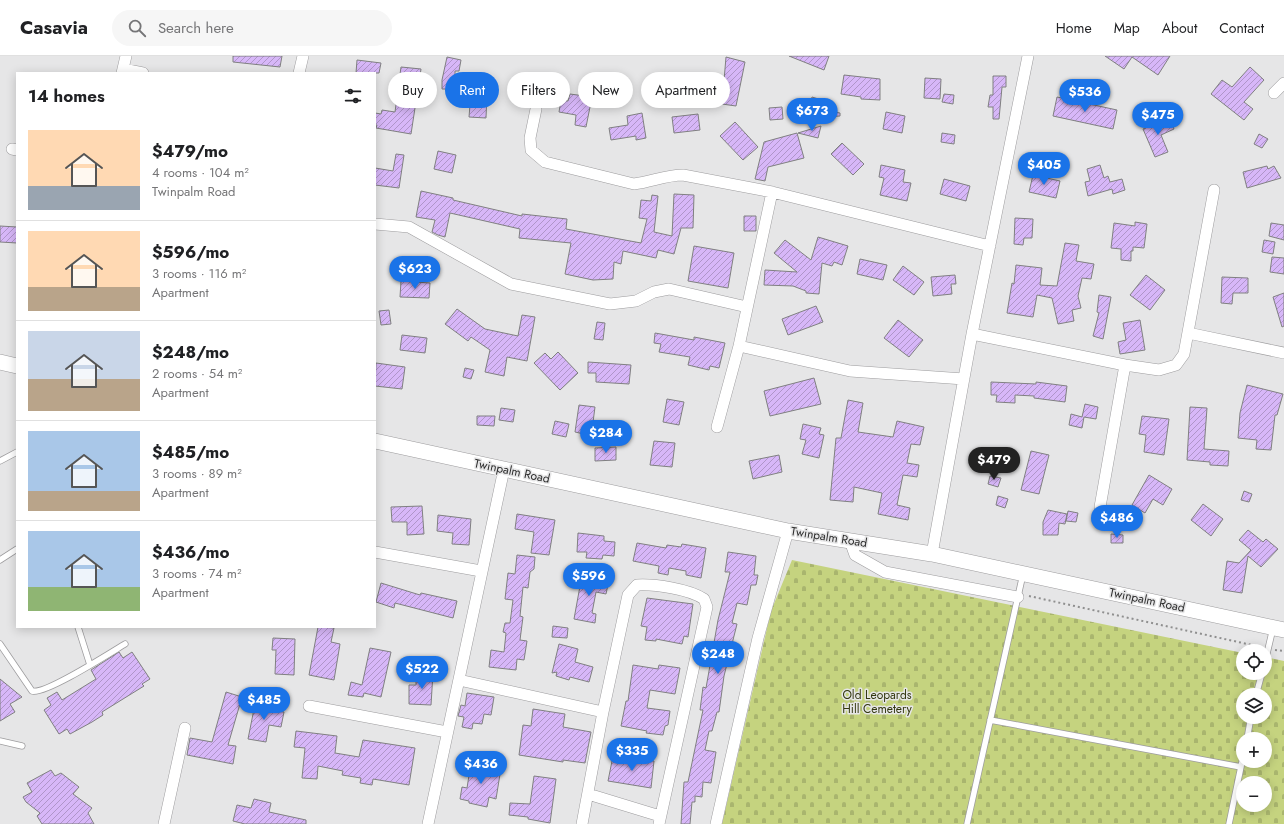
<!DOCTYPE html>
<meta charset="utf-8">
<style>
body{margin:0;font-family:Jost,sans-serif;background:#f6f6f6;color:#202124;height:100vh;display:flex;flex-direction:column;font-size:15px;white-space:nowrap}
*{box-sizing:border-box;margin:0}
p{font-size:13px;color:#757577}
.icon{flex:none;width:22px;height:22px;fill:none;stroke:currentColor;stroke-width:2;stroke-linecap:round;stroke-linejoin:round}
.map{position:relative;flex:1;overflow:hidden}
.details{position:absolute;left:16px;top:16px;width:360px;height:556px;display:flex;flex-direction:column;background:#fff;border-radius:0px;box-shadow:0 2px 10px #0003}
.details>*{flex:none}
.banner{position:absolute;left:388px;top:16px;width:380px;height:36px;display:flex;gap:8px}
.buttons{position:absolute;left:1236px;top:588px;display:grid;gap:8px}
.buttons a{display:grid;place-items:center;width:36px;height:36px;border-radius:50%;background:#fff;box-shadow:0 2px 10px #0003;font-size:20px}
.price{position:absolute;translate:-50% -34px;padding:0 9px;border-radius:14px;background:#1a73e8;color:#fff;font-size:13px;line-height:26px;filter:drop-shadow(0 1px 2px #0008)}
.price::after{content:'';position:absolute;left:50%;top:24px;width:12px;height:9px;margin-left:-6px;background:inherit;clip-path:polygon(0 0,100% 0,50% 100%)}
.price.selected{background:#222;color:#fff}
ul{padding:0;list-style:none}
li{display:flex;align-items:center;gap:12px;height:100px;padding:0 12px}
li+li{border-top:1px solid #e0e0e0}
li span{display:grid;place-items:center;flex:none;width:112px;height:80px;border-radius:0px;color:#555}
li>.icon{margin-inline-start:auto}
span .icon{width:48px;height:48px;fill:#fffc;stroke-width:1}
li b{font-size:17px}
h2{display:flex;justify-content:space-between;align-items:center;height:48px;padding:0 12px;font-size:17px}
.tag{padding:0 14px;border-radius:18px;background:#fff;box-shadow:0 2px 10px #0003;font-size:14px;line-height:36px}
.tag.selected{background:#1a73e8;color:#fff}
header{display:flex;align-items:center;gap:24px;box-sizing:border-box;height:56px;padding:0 20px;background:#fff;border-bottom:1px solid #e0e0e0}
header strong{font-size:19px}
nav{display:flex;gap:22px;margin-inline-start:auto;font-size:14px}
.search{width:280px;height:36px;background:#f6f6f6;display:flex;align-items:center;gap:10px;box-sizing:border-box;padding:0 14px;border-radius:22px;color:#757577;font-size:15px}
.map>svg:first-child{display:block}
.cemetery{fill:url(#cemetery-stones);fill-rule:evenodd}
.building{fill:url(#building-hatch);stroke:#808081}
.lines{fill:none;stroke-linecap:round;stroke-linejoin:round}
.service-casing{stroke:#9d9c9e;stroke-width:7}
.minor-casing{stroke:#9d9c9e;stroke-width:12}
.secondary-casing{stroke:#9d9c9e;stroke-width:16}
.path{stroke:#8f8f8f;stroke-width:2;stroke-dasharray:2 3;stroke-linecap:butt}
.service{stroke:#fff;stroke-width:5.5}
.minor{stroke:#fff;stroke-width:11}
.secondary{stroke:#fff;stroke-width:15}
.labels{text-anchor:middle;stroke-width:3;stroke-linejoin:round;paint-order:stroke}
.street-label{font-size:12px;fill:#2b2b2b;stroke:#e6e6e7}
.park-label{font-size:12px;fill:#333810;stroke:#e6e6e7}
</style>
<header>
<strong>Casavia</strong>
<div class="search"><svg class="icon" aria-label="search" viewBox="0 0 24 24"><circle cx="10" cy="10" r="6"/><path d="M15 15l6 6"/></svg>Search here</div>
<nav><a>Home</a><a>Map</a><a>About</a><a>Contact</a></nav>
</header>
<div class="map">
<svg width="1284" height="768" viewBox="0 0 1284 768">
<defs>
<pattern id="cemetery-stones" width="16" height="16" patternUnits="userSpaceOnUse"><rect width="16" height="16" fill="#c5d37f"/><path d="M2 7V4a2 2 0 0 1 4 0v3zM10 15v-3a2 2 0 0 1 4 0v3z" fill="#a9b56e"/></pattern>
<pattern id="building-hatch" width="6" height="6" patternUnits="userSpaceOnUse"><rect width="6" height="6" fill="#d7b7f8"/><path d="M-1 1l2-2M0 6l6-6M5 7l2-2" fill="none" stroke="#af95c9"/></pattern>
</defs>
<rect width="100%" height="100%" fill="#e6e6e7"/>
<path class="cemetery" d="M792,504l451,93v20h22v-16l19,4v163h-562l49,-213zM1243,639h22v22h-22zM1243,683h22v22h-22zM1243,727h22v22h-22z"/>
<path class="building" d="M233,0h49l-2,11 -47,-5z
M789,0h40l-5,14z
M1105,0h65l-12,19 -26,-18 -8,12z
M447,1l14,3 -2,11h-4v18h-13v-9z
M726,1l19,5 -9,44 -14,-2z
M357,4l24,3 -2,10h-23z
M401,11l20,2 -10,65 -35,-6 1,-3h-2v-12l6,1 1,-4 13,2z
M1250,11l14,13 -20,22 9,7 -9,11 -33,-26 11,-14 10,7z
M844,19l36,4v21l-19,-1v-2l-20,-3z
M993,20h13v11h-4l-3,32h-6v-12h-5l2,-12h3z
M925,22l16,1 -1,20 -16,-1z
M471,37l16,1 -1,24 -17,-1z
M570,38l22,3 -6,30 -11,-2 1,-10 -17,-3 2,-12 7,1z
M944,38l10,1 -1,9 -11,-2z
M812,41l13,4 -2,9 17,3v3l-34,2z
M1057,41l60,13 -4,19 -60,-13z
M782,51l1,12 -13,1 -1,-12z
M886,56l19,4 -3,17 -19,-4z
M642,57l4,25 -10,2v-4l-25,4 -2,-12 19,-3 -1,-9z
M698,58l2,16 -26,3 -2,-16z
M1169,62l5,11 -13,6 7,17 -13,5 -12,-28z
M735,66l23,25 -15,13 -23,-24z
M821,70l-3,12 -20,-5z
M797,77l7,25 -36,9 -3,14 -10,-2 9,-37z
M942,77l13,2 -1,9 -13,-2z
M1259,78l9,5 -6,9 -8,-4z
M842,87l22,21 -11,11 -22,-21z
M438,95l18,4 -4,18 -18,-4z
M396,98l8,1 -5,33 -24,-3v-17l18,3z
M881,109l24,5 -2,12 8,1 -4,18 -27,-6 4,-17 -5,-1z
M1100,109l4,13 4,-2 2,6 12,-3 3,11 -12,4 -1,-5 -24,7 -3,-14 5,-1 -3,-12z
M1267,110l1,3 6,-3 7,12 -34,10 -4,-16z
M1033,119l27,6 -4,17 -27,-6z
M944,123l26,7 -4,15 -26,-7z
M421,135l32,7v2l69,16v-2l45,5 -1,10 75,14 6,-24 -8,-1 2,-18 10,1 1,-6 6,1 -4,36 18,4 2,-42 20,1 -1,33h-12l-7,26 -16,-4 -2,8 -33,-7 -2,13 -7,-2 -1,17 -20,1 -28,-6 6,-31 -52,-5 1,-9 -70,-16 -5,24 -7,-2 -6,-3 3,-12 -19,-3z
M744,160h12v15h-12z
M1015,162l18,1 -1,19h-8l-1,7 -9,-1z
M1135,166l12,2 -3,24 -11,-1v4h-2v10l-10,-1v-11l-10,-1 3,-25 21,3z
M1271,167l13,2v15l-15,-4z
M0,170l17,1v16l-17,-1z
M818,181l30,9 -6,19 -8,-3 -2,4 -10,-3 -3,31 -13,-1v-2l-13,-5 -29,-1 1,-15 32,2 -23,-19 11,-13 26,20z
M1264,184l11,2 -2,12 -11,-2z
M1065,187l14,2 -3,16 18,3 -3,15 -9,-1 -4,18 3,12 -9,2 2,11 -16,3 -6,-26 -15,-3 -4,22 -26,-4 5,-30 2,1 2,-19 26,3 -2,17 17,1z
M694,190l40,7 -6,35 -40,-7z
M1272,201l12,1v16l-14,-2z
M860,203l27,6 -4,15 -26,-6z
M903,210l21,16 -10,13 -21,-15z
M955,219l1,9h-5l1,10 -19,2 -2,-19z
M1146,219l19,15 -15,20 -20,-15z
M1222,221l26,1v15h-15l-1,11 -11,-1z
M401,225l29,2 -1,15 -29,-1z
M1284,237v33l-2,1 -9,-30z
M1099,239l12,2 -8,42 -10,-3 6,-23 -2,-1z
M816,250l7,16 -35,13 -6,-16z
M457,253l28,20 33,7 4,-21 13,2 -8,44 -20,-4 -3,19 -19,-4 5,-22 -19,-13 -3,4 -23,-17z
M389,254l2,14 -10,1 -2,-14z
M898,264l25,20 -14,17 -25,-19z
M1140,264l5,30 -25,4 -2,-12 8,-2 -3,-17z
M597,266l8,1 -2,17 -9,-1z
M655,277l39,7v-3l31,6 -6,25 -9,-2 -1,4 -21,-5 2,-8 -31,-5 2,-8 -7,-1z
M402,279l25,3 -2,15 -25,-3z
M558,296l20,21 -18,17 -26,-27 11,-10 6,6z
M588,306l43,3 -2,19 -33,-2v-9h-8z
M376,307l29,4 -3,22 -27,-3z
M465,312l9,2 -3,9 -8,-2z
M814,322l7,26 -51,12 -6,-25z
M991,326l45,2v-2l31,4 -2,16 -31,-4v-2l-19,-1v8l-19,-1 1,-7h-6z
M1247,329l36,9 -6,21h-2l-4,35 -15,-1 1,-9 -19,-2 2,-25z
M667,343l17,3 -5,23 -16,-3z
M848,344l15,3 -5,29 35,5 4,-16 27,6 -4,18 -9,-1 -4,19 12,2 -2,12 -14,-2 -6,30 13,3 -2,12 -30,-6 4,-21 -28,-6 -1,15 -23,-2 6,-62h5z
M1085,348l13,3 -2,12 -12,-2 -2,11 -13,-3 2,-11 11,3z
M579,349l16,2 -3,23 -7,-1 -1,5 -9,-2z
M1190,351l17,1 -3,41 25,2 -1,15 -18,-1v-3l-23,-2z
M501,352l14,2 -2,12 -14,-2z
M477,360h18l-1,10 -17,-1z
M1142,360l27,3 -5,36 -20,-3 2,-17 -7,-1z
M555,365l14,3 -3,13 -14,-3z
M803,368l18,4 -2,6 5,1 -5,23 -17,-4 4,-14 -6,-1z
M654,385l21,2 -3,24 -22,-2z
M616,391v13l-21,1v-13z
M1031,395l18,4 -10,39 -18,-4z
M779,399l3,17 -29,7 -4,-18z
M1149,419l23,14 -9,16 -10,-6 -8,14 -13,-8z
M990,420l11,2 -3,9 -10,-3z
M1244,435l8,3 -3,8 -8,-2z
M998,440l10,3 -3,9 -9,-3z
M1203,448l20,15 -12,17 -20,-16z
M422,450l2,28 -17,1v-13h-15l-1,-15z
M1048,454l19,4 -2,10 -6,-1 -1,12h-15v-13z
M1068,455l10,2 -2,9 -10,-1z
M517,458l38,6 -6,35 -18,-2 3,-21 -19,-3z
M438,459l33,4 -2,26 -17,-1 1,-11 -16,-2z
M1248,474l15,12 3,-3 12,10 -17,18 -13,-11 -6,37 -19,-3 4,-29 12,2 12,-13 -12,-10z
M578,477l26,3v5l11,1 -1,14 -11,-1 -1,4 -16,-1 1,-6h-10z
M1111,478l12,1v8h-12z
M637,487l29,5 1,-3 14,2 1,-3 24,4 -5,30 -15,-3v-4l-17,-3 -1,7 -10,-2 1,-7 -26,-5z
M728,496l28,4 -2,19h4l-2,10h-5l-4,20 -10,-2 -5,20 5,1 -13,52 -5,36h-2l-5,19h-3l-4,19 11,2 -5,31 -8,-1 -1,15 -7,-1v6h-3l-2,22h-9l3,-42h4l15,-72h-3l3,-23 3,1 12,-68 12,-48h-5z
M517,499l18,2 -1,12 -4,3 -2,16 -5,-1 -3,29 3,1 -3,23 7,1 -3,19 -7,-1 -1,11 -27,-3 2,-17 13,2 2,-19 -3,-1 2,-9h5l3,-23 -8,-1 3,-26 7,1z
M582,519l27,5 -3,14 -10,-2 -4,21 4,1 -1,9 -21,-4z
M381,527l39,12 1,-2 36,8 -4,17 -58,-15 -1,5 -18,-6z
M647,542l46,6 -5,33 -4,-1 -2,8 -26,-5v2l-11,-1 2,-13 -6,-1z
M553,570l15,2 -1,10 -15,-1z
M318,571l16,1 -3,14 9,2 -6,36 -25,-5z
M273,582l22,1 -1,36 -19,-1 1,-24h-4z
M559,588l19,5 -3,13 18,5 -4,15 -19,-5 -1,3 -13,-4 1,-4 -5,1z
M370,592l21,4 -10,45 -17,-4 -1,4 -15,-2 3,-13 11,3z
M119,596l4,6 9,-6 18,27 -8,5 2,2 -42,26 1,3 -11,7 -22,12 -3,-5 -8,5 -15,-24 7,-5 -4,-7 10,-6 5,8 34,-21 -5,-9z
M633,609l25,4 1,-4 21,3 -5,26 -25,-4 -3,18 23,3 -2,14 -3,1 -2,9 -17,-2 1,-2 -26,-5 5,-25h2z
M416,617h17l-2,32 -22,-1v-19h7z
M0,623l22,18 -12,7 5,8 -15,9z
M226,636l16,5 -14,48 8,1 -3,18 -46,-9 3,-17 22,4z
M467,637l27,4 -3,18 -7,-1 -2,10 -9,-1 -1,6 -10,-2 2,-10 -6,-1 3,-11 4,1z
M256,643l15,3 -1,8 14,2 -3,15 -12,-2 -3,17 -18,-3z
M533,653l32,5 -2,13 28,5 -6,31 -22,-3v2l-44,-7 4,-30 8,1z
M296,675l41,5 -2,17 24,4 4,-17 52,8 -6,37 -36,-6 -1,6 -12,-2 1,-5 -19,-3 1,-4 -25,-5 -1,13 -15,-1 3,-30 -11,-1z
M613,700l41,5 -3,27 -43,-7z
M471,707l30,5 -5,31 -7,-2 -2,10 -18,-4v-2l-9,-2 2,-12 5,1z
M51,714l4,6 6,-3 18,14 -6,7 19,14 -4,5 6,11h-52l-5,-8 3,-3 -14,-11 -3,-5 9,-5 -5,-9z
M534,720l22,3 -6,44 -22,-4v-2l-19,-2 1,-12 20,1z
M254,743l17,4 -2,9 37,8v4h-61l-12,-3 4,-16 14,3z"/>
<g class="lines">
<g class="service-casing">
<path id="service" d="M0,405l17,-9
M0,504l17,-11
M78,571l12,38
M0,588l32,47c13,4 78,-38 93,-47
M1265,606l8,-34
M1256,639l6,-22
M990,664l251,47
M1247,683l4,-22
M0,685l22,5
M967,768l56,-250
M1229,768l14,-67"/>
</g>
<g class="minor-casing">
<path id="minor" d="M123,13l20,4
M122,17l4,-17
M299,17l4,-17
M1274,37l10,-10
M536,53l-6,29 1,12 14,12 89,22c17,-2 32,-9 49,-9l89,17 218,54
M12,93l5,1
M375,168l34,3 102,57 99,20 26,-3 18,-9 15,-3 78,18
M1188,277l96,20
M972,278l153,31 34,5 17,-5 8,-11 30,-164
M739,290l111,25 114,8
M717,371l22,-81 33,-154
M1100,451l25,-142
M850,485l5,14 30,17 133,25
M375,496l106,19
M932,498l40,-220 56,-278
M459,624l144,32
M309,650l138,26
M588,738l72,22
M164,768l21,-96
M428,768l76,-355
M582,768l21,-112 25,-117 9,-10c18,-1 52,4 67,14l3,8 -48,217
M716,768l42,-186 30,-107"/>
</g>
<g class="secondary-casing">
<path id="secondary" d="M0,306l17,4
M375,385l413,90 144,23 352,76"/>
</g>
<path class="path" d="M1029,540l232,51
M1275,594l9,1"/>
<use href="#service" class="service"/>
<use href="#minor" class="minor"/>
<use href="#secondary" class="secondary"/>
</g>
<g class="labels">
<g class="street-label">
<text transform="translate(512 415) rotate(12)" y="4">Twinpalm Road</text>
<text transform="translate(829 481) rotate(9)" y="4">Twinpalm Road</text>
<text transform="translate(1147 544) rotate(12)" y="4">Twinpalm Road</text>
</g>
<g class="park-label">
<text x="877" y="643">Old Leopards<tspan x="877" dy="14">Hill Cemetery</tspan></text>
</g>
</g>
</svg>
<div class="buttons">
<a><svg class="icon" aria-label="locate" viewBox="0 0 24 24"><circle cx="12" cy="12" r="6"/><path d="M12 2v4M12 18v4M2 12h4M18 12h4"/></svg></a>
<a><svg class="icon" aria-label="layers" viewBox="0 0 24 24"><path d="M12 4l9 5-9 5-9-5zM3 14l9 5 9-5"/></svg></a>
<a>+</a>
<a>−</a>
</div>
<b class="price" style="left:1085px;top:57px">$536</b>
<b class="price" style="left:812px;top:76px">$673</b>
<b class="price" style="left:1158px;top:80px">$475</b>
<b class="price" style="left:1044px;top:130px">$405</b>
<b class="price" style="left:415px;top:234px">$623</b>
<b class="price" style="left:606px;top:398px">$284</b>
<b class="price selected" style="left:994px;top:425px">$479</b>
<b class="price" style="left:1117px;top:483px">$486</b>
<b class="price" style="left:589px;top:541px">$596</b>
<b class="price" style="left:718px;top:619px">$248</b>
<b class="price" style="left:422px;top:634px">$522</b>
<b class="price" style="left:264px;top:665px">$485</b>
<b class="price" style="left:632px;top:716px">$335</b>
<b class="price" style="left:481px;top:729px">$436</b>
<div class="banner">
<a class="tag">Buy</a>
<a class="tag selected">Rent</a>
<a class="tag">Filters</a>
<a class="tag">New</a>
<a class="tag">Apartment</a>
</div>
<section class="details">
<h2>14 homes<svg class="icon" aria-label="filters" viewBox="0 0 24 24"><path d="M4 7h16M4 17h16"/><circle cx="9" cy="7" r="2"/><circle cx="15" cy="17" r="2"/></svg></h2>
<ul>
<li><span style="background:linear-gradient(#ffd9b3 70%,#9aa5b1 0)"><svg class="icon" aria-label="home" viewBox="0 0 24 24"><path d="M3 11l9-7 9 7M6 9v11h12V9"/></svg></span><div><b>$479/mo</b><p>4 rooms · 104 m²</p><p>Twinpalm Road</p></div></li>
<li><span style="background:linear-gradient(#ffd9b3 70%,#b9a48a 0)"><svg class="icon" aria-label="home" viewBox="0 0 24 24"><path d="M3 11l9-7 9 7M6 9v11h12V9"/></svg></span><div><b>$596/mo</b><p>3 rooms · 116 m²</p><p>Apartment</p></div></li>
<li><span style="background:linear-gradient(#c9d6e8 60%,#b9a48a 0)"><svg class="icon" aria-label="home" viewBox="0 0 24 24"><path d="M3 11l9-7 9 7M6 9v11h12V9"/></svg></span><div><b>$248/mo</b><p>2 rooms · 54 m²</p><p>Apartment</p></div></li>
<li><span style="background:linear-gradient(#a9c7e8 75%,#b9a48a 0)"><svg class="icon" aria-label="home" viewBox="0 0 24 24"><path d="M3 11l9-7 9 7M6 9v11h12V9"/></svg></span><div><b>$485/mo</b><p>3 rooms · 89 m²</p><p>Apartment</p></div></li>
<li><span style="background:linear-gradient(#a9c7e8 70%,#8fb573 0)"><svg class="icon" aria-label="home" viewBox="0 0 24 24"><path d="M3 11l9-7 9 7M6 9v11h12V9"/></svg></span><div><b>$436/mo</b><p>3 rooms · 74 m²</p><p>Apartment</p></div></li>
</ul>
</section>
</div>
